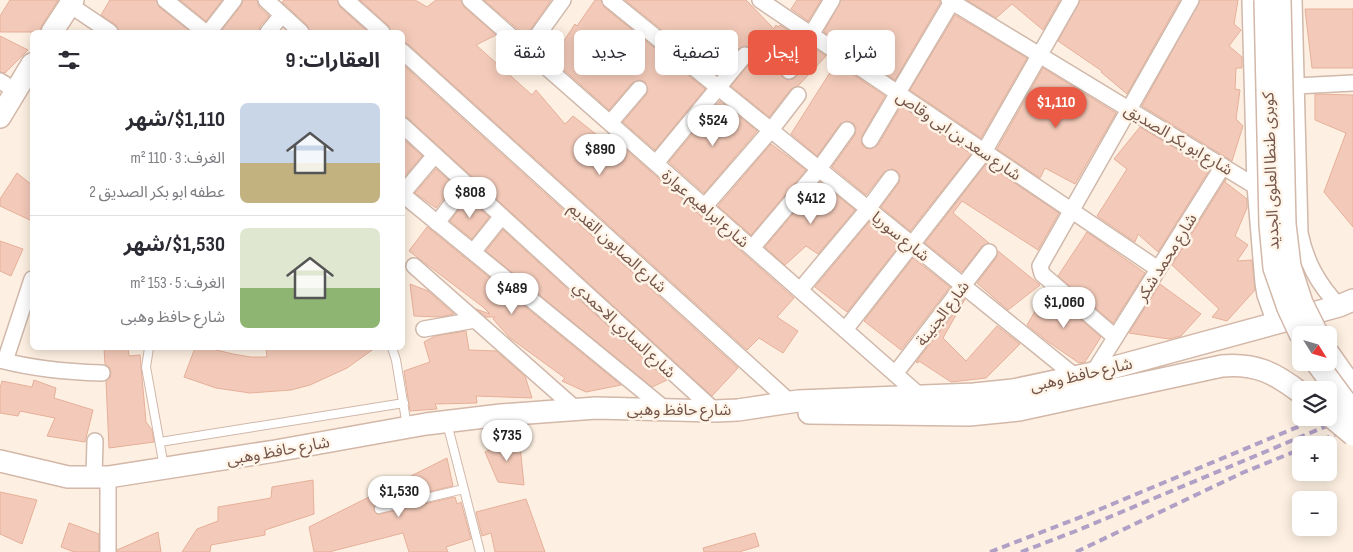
<!DOCTYPE html>
<html lang="ar">
<meta charset="utf-8">
<style>
body{margin:0;font-family:"Sofia Sans Condensed","Noto Sans Arabic",sans-serif;background:#f7f7f7;color:#2b2b33;direction:rtl;height:100vh;display:flex;flex-direction:column;font-size:19px;white-space:nowrap}
*{box-sizing:border-box;margin:0}
p{font-size:16px;color:#7c7c81}
.icon{flex:none;width:28px;height:28px;fill:none;stroke:currentColor;stroke-width:2;stroke-linecap:round;stroke-linejoin:round}
.map{position:relative;flex:1;overflow:hidden;direction:ltr}
.details{position:absolute;left:30px;top:30px;width:375px;height:320px;display:flex;flex-direction:column;background:#fff;border-radius:8px;box-shadow:0 2px 12px #0003;direction:rtl}
.details>*{flex:none}
.banner{position:absolute;left:420px;top:30px;width:475px;height:45px;direction:rtl;display:flex;gap:10px}
.needle{width:32px;rotate:127deg}
.controls{position:absolute;left:1292px;top:326px;display:grid;gap:10px}
.controls a{display:grid;place-items:center;width:45px;height:45px;border-radius:8px;background:#fff;box-shadow:0 2px 12px #0003;font-size:25px}
.price{position:absolute;translate:-50% -42px;padding:0 11px;border-radius:18px;background:#fff;color:#222;font-size:16px;line-height:32px;filter:drop-shadow(0 1px 2px #0008)}
.price::after{content:'';position:absolute;left:50%;top:30px;width:15px;height:11px;margin-left:-8px;background:inherit;clip-path:polygon(0 0,100% 0,50% 100%)}
.price.active{background:#ea5a44;color:#fff}
ul{padding:0;list-style:none}
li{display:flex;align-items:center;gap:15px;height:125px;padding:0 25px}
li+li{border-top:1px solid #e1e1e2}
li span{display:grid;place-items:center;flex:none;width:140px;height:100px;border-radius:8px;color:#555}
li>.icon{margin-inline-start:auto}
span .icon{width:60px;height:60px;fill:#fffc;stroke-width:1}
li b{font-size:21px}
h2{display:flex;justify-content:space-between;align-items:center;height:60px;padding:0 25px;font-size:21px}
.pill{padding:0 18px;border-radius:8px;background:#fff;box-shadow:0 2px 12px #0003;font-size:18px;line-height:45px}
.pill.active{background:#ea5a44;color:#fff}
.map>svg:first-child{display:block}
.building{fill:#f3cab9;stroke:#e6af99}
.lines{fill:none;stroke-linecap:round;stroke-linejoin:round}
.service-casing{stroke:#d0b8ab;stroke-width:10}
.minor-casing{stroke:#d0b8ab;stroke-width:18}
.secondary-casing{stroke:#d3b7a8;stroke-width:24}
.service{stroke:#fff;stroke-width:8}
.minor{stroke:#fff;stroke-width:15}
.secondary{stroke:#fff;stroke-width:21}
.rail{stroke:#b1a0c6;stroke-width:4;stroke-dasharray:8 5;stroke-linecap:butt}
.secondary-bridge-casing{stroke:#d3b7a8;stroke-width:24;stroke-linecap:butt}
.secondary-bridge{stroke:#fff;stroke-width:21}
.labels{text-anchor:middle;stroke-width:5;stroke-linejoin:round;paint-order:stroke}
.street-label{font-size:16px;fill:#745448;stroke:#fff4e8}
</style>
<div class="map">
<svg width="1353" height="552" viewBox="0 0 1353 552">
<rect width="100%" height="100%" fill="#fdf0e2"/>
<path class="building" d="M10,0h48l-16,25 -2,7h-40v-16z
M110,0h46l3,7 32,25h-72l-3,-7 -15,-10z
M180,0h42l-16,21z
M243,0h14l2,7 10,9 -9,10 -1,6h-39l21,-26z
M284,0h53l3,7 28,25h-58l-3,-7 -25,-23z
M360,0h55l12,7 9,-7h25l3,7 32,28 -20,10 56,50 4,-5 29,34 8,-8 29,23 6,-5 186,164 -17,19 21,14 -15,22 -24,-15 -12,12 -339,-306 -6,-2v-10h-11l-3,-7z
M484,0h67l-25,36z
M595,0h6l3,7 101,82 -50,61 -32,-28 23,-27 2,-5 -3,-8 -5,-2 -8,3 -23,27 -57,-51 23,-35 2,2z
M625,0h121l28,29 2,-4 2,2 2,-2 18,12 -18,33 1,6 7,4 5,-1 4,-3 17,-28 12,8 -28,30 -7,3 -22,28 -38,-31 21,-25 2,-9 -3,-4 -5,-2 -8,3 -21,25z
M797,0h24l-13,21 -17,-12z
M841,0h99v3l-45,77 -71,-48z
M967,0h93l-17,30 -31,-26 -16,14z
M1080,0h100l-53,94 -26,-22 1,-1 -44,-30z
M1200,0h38l-4,24 7,6 -12,16 13,11v11h-6l-1,21 5,1 -4,29 7,7 -11,35 -90,-55z
M1305,9h48v59h-41z
M955,15l72,43 -46,80 -71,-48z
M0,36l28,14 -23,23 -5,-1z
M836,63l49,33 -23,40v8l3,4 5,1 8,-4 23,-39 70,48 -61,77 -29,-24 18,-24 1,-8 -3,-4 -5,-2 -8,3 -18,23 -34,-28 23,-32 1,-8 -3,-4 -6,-2 -7,3 -23,32 -26,-22z
M402,64l336,304 -26,28 -304,-278 -6,-2z
M1043,68l73,45 -41,71 -30,-16 -5,10 -43,-29z
M1315,94l38,1v132l-29,-35 22,-59 -31,-13z
M720,101l37,30 -53,62 -35,-31z
M1140,127l70,42 -52,83 -20,-18 -3,8 -38,-26 30,-47 -13,-10z
M402,138l20,18 -20,23z
M771,144l35,26 -55,65 -33,-29z
M986,164l73,49 -21,37 -76,-49 -9,12 36,30 -7,3 -20,26 -37,-29z
M436,169l18,16 -18,23 -21,-15z
M17,173l15,12v36l-32,-15v-7z
M1226,179l-1,3 22,17v9l-12,28 13,9 -11,16 15,-1 3,30 -28,31 -15,-4 7,-8 -47,-44z
M820,182l35,28 -37,44 -12,-8 -21,19 -20,-18z
M468,198l21,19 -17,22 -22,-18z
M869,222l30,24 -52,66 -32,-25z
M427,227l4,3 190,155 -35,7 -24,-11 3,-3 -55,-40 -17,-19 2,-2h-9l-10,-8 14,5 -7,-7 -74,-56z
M503,230l164,150 -15,7 -166,-136z
M1087,232l58,41 -32,50 -55,-47z
M0,241l23,8 -12,27 -11,-5z
M998,251l42,34 -32,25 -31,-27 19,-25z
M913,258l37,29 -49,63 -37,-29z
M410,284l18,7 26,23 -14,3 -26,-1z
M1160,284l41,30 -20,22 -12,3 -40,-6z
M1047,291l54,46 -16,25 -6,1 -32,-22 -20,-16z
M965,299l-22,39 23,23 31,-35 23,18 -34,34 -35,4 -32,-21 -1,2 -2,-1z
M466,331l3,19 27,1 29,25 7,22 -56,-2 1,7 -42,1 2,5 -27,2 -6,-40 26,-9 -6,-20 11,-6z
M104,348h24l1,8 11,-1 6,67 6,8 2,12 -45,6 -3,-67 4,-3 1,-5 -1,-5 -5,-4z
M195,348h13l25,6 18,3h16l-1,-9h109l-28,20 -37,17 -19,5 -41,3 -34,-5 -32,-11z
M34,380l22,8 -2,10 39,12 -8,32 -38,-6 8,-18 -35,-7 -2,5 -18,-3v-25l2,-7 30,6z
M519,436l5,49 -26,-3 -13,-30z
M447,458l6,28 -75,18 -4,3v4l3,3h3l75,-17 2,7 4,-2 10,37 -25,8 2,5h-39l-6,-19 -74,19h-15l-5,-25z
M313,480l1,34 -49,16v5l-54,10 -1,7h-28l15,-23 21,-8v-14l53,-9 1,-11z
M0,492l37,8 -15,44 -22,-10z
M526,499l19,53h-50l-4,-19 -9,3 -6,-24z
M69,523l30,11v18h-25l-13,-5z
M158,532l3,20h-44v-2z
M755,533l4,13 -20,6h-35l-1,-4z"/>
<g class="lines">
<g class="service-casing">
<path id="service" d="M149,348l-3,19 18,100
M392,348l4,12 11,66
M447,423l33,129
M160,442l244,-39
M379,509l85,-20"/>
</g>
<g class="minor-casing">
<path id="minor" d="M165,0l40,32
M266,0l35,32
M346,0l36,32
M470,0l449,395
M610,0l466,377
M760,0l398,269
M949,0l306,186
M1250,0l5,186 8,97 2,12 10,28
M1294,0l6,233c6,29 18,51 39,73
M70,5l40,27
M209,32l25,-32
M268,32l14,-17
M527,50l36,-50
M402,51l388,351
M789,71l43,-71
M0,81l16,10
M1296,86l57,-3
M610,123l29,-34
M402,125l313,286
M870,140l83,-140
M656,163l89,-108
M402,194l263,215
M402,194l33,-39
M705,206l66,-76 27,-35
M437,223l30,-39
M752,248l67,-79 28,-39
M473,252l29,-36
M414,266l163,144
M800,290l68,-81 23,-31
M424,329l51,-9
M845,330l139,-178 87,-152
M1115,337l-73,-63 -2,-8 151,-266
M0,360c34,9 67,12 102,13
M5,361l27,-82
M1093,373l130,-207
M895,374l94,-122
M94,477l1,-36
M108,477v75"/>
</g>
<g class="secondary-casing">
<path id="secondary" d="M52,32l21,-32
M0,117l32,-53
M1329,354l24,34
M809,413l160,2 50,-5 203,-44c34,-3 53,7 79,27
M0,461l68,16h40l167,-26 151,-27 75,-9 95,-7 119,3 23,-1 60,-9 176,-7 39,-4 80,-17 246,-67 14,-6"/>
</g>
<use href="#service" class="service"/>
<use href="#minor" class="minor"/>
<use href="#secondary" class="secondary"/>
<path class="rail" d="M1329,413l24,-10
M1310,445l43,-18
M990,552l96,-37 233,-97
M1021,552l55,-21 277,-116
M1076,552l166,-79 59,-24"/>
<g class="secondary-bridge-casing">
<path id="secondary-bridge" d="M1265,0l5,225 4,43 14,40 13,28
M1280,0l5,224 5,42 12,37 16,32
M1316,362l37,50
M1329,415l24,20"/>
</g>
<use href="#secondary-bridge" class="secondary-bridge"/>
</g>
<g class="labels">
<g class="street-label">
<text transform="translate(959 135) rotate(34)" y="6">شارع سعد بن ابى وقاص</text>
<text transform="translate(1179 139) rotate(31)" y="6">شارع ابو بكر الصديق</text>
<text transform="translate(1270 171) rotate(-92)" y="6">كوبرى طنطا العلوى الجديد</text>
<text transform="translate(706 208) rotate(41)" y="6">شارع ابراهيم عوارة</text>
<text transform="translate(901 236) rotate(39)" y="6">شارع سوريا</text>
<text transform="translate(618 247) rotate(42)" y="6">شارع الصابون القديم</text>
<text transform="translate(1166 257) rotate(-58)" y="6">شارع محمد شكر</text>
<text transform="translate(942 313) rotate(-53)" y="6">شارع الجنينة</text>
<text transform="translate(625 329) rotate(43)" y="6">شارع الساري الاحمدي</text>
<text transform="translate(1081 374) rotate(-13)" y="6">شارع حافظ وهبى</text>
<text x="679" y="415">شارع حافظ وهبى</text>
<text transform="translate(278 450) rotate(-10)" y="6">شارع حافظ وهبى</text>
</g>
</g>
</svg>
<div class="controls">
<a><svg class="needle" viewBox="-14 -14 28 28"><path d="M0-13l5 13h-10z" fill="#e53935"/><path d="M0 13l5-13h-10z" fill="#7c7c81"/></svg></a>
<a><svg class="icon" aria-label="layers" viewBox="0 0 24 24"><path d="M12 4l9 5-9 5-9-5zM3 14l9 5 9-5"/></svg></a>
<a>+</a>
<a>−</a>
</div>
<b class="price active" style="left:1056px;top:129px">$1,110</b>
<b class="price" style="left:713px;top:147px">$524</b>
<b class="price" style="left:600px;top:176px">$890</b>
<b class="price" style="left:470px;top:219px">$808</b>
<b class="price" style="left:811px;top:225px">$412</b>
<b class="price" style="left:512px;top:315px">$489</b>
<b class="price" style="left:1064px;top:329px">$1,060</b>
<b class="price" style="left:507px;top:462px">$735</b>
<b class="price" style="left:399px;top:518px">$1,530</b>
<div class="banner">
<a class="pill">شراء</a>
<a class="pill active">إيجار</a>
<a class="pill">تصفية</a>
<a class="pill">جديد</a>
<a class="pill">شقة</a>
</div>
<section class="details">
<h2>العقارات: 9<svg class="icon" aria-label="filters" viewBox="0 0 24 24"><path d="M4 7h16M4 17h16"/><circle cx="9" cy="7" r="2"/><circle cx="15" cy="17" r="2"/></svg></h2>
<ul>
<li><span style="background:linear-gradient(#c9d6e8 60%,#c2b280 0)"><svg class="icon" aria-label="home" viewBox="0 0 24 24"><path d="M3 11l9-7 9 7M6 9v11h12V9"/></svg></span><div><b>$1,110/شهر</b><p>الغرف: 3 · 110 m²</p><p>عطفه ابو بكر الصديق 2</p></div></li>
<li><span style="background:linear-gradient(#dfe7d0 60%,#8fb573 0)"><svg class="icon" aria-label="home" viewBox="0 0 24 24"><path d="M3 11l9-7 9 7M6 9v11h12V9"/></svg></span><div><b>$1,530/شهر</b><p>الغرف: 5 · 153 m²</p><p>شارع حافظ وهبى</p></div></li>
</ul>
</section>
</div>
